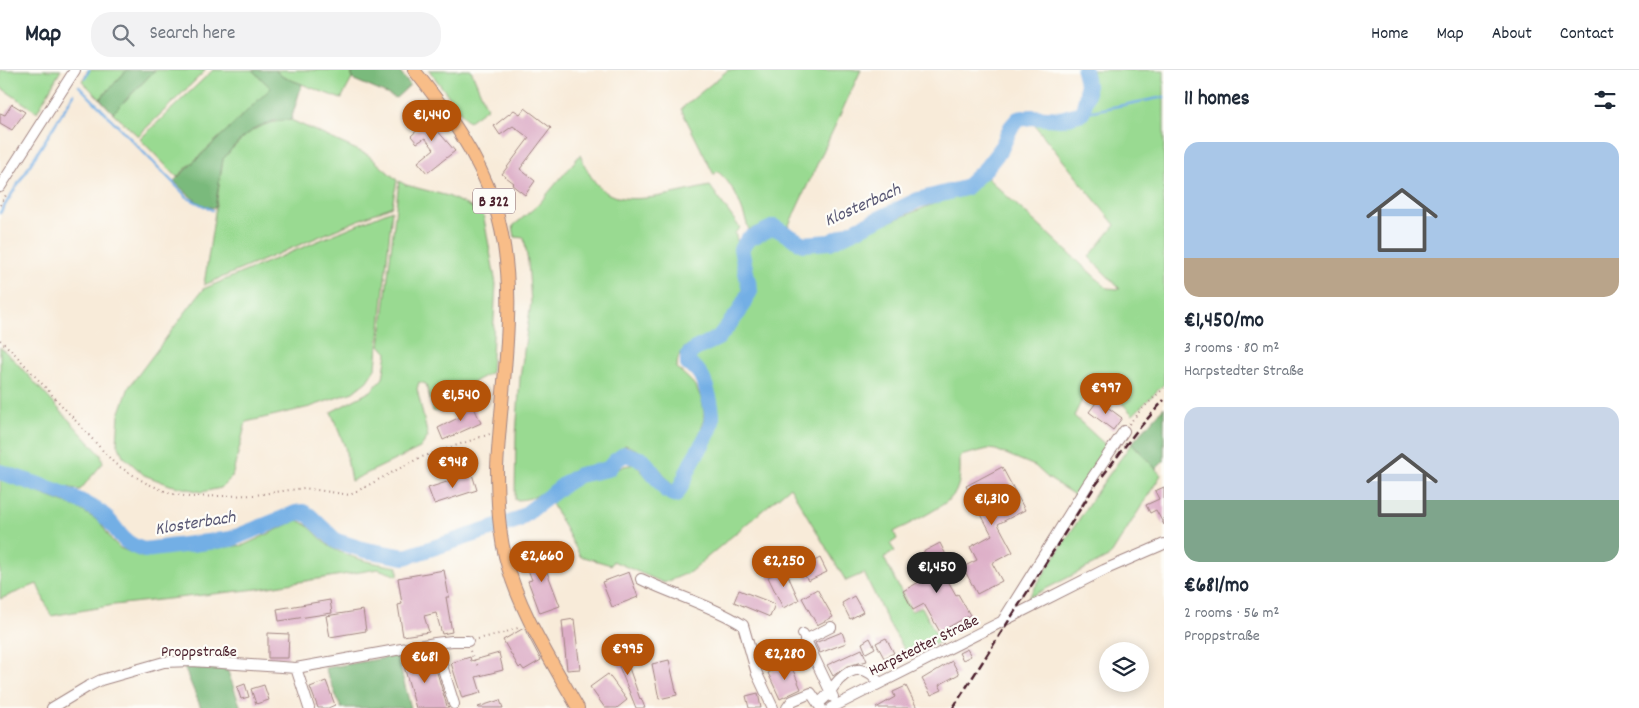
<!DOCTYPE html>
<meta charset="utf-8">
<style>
body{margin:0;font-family:Dekko,sans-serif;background:#f2f2f3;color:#1f2937;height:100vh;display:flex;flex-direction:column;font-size:19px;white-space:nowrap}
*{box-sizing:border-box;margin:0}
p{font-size:16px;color:#747a83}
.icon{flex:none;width:28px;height:28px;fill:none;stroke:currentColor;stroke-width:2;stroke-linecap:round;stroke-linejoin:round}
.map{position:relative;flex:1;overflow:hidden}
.sheet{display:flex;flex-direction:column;background:#fff;width:475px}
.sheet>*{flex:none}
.controls{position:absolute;left:1099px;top:572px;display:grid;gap:10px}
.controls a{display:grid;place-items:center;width:50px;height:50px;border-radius:50%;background:#fff;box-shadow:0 2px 12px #0003;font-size:25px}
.price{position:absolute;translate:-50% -42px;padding:0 11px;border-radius:18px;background:#b45309;color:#fff;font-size:16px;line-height:32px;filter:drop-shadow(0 1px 2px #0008)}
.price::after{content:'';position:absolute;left:50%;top:30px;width:15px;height:11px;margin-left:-8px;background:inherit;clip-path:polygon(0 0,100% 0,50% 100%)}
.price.current{background:#222;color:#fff}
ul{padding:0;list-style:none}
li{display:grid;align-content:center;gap:10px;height:265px;padding:0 20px}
li span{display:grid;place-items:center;height:155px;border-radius:15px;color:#555}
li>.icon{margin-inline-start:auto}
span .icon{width:90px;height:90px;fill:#fffc;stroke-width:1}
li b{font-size:21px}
h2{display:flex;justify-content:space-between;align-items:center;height:60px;padding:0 20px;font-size:21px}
header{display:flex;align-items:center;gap:30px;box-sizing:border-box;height:70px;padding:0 25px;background:#fff;border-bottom:1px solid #e0e1e3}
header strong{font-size:24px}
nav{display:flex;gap:28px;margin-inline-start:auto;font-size:18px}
.search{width:350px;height:45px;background:#f2f2f3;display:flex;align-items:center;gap:12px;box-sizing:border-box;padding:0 18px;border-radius:20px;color:#747a83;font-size:19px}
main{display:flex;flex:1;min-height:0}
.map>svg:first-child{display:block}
.green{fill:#99da91;stroke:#727c5e}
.forest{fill:#7aba7b;stroke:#626c53}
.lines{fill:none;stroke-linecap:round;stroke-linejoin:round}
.stream{stroke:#73afe5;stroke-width:2.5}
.river{stroke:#73afe5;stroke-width:16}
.building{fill:#ddaec7}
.minor-casing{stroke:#a18582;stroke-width:12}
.major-casing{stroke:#a18582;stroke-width:14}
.path{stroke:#a18582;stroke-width:2;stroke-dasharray:1 4;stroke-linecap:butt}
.minor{stroke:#fff;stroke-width:10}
.major{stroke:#f8bd88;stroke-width:12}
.rail{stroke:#4a1f2b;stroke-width:2.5;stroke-dasharray:8 4;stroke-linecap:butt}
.labels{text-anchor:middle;stroke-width:4.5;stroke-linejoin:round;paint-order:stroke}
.shield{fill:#fdfcf7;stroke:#806168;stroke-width:1}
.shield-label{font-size:15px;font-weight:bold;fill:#4a1f2b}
.street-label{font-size:16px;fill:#4a1f2b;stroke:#fdfcf7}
.water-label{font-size:18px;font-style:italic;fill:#5a5975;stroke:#fdfcf7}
</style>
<header>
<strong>Map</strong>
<div class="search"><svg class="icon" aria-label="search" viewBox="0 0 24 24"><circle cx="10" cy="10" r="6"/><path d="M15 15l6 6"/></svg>Search here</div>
<nav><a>Home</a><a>Map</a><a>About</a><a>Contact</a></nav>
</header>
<main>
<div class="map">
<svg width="1164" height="638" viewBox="0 0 1164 638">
<rect width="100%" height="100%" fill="#fdfcf7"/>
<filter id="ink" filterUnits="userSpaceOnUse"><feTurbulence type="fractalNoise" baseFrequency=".02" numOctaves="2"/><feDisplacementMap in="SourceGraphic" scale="10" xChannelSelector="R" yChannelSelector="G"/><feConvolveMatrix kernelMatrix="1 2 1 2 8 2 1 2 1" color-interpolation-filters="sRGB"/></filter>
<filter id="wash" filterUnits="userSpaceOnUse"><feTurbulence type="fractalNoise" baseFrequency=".0096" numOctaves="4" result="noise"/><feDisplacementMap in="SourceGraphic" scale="20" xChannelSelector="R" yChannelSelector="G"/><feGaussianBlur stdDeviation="1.12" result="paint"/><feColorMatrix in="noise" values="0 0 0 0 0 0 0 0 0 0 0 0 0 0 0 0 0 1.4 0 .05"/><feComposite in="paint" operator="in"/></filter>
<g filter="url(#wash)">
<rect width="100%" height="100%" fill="#f8ebd9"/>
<path class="green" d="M0,0h61l-24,42 -37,-25z
M88,0h39l-27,29 -18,-18z
M155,0h51l-68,66 -25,-23z
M213,0h39l20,18 -95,89 -37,-38z
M275,0h77v9l-11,20 -58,-22z
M429,0h42l16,38 -19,14z
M728,0h133l-73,157c-16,-8 -23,-3 -39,3 -7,-21 -13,-44 -32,-59l-3,4 -33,-66z
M1092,0h72v314l-31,31 -38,-41 -21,42 36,33 -34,47 -28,-18 -13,-12 -39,-16 -8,-1 -28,7c0,12 1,24 -4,35 -7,15 -47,32 -62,41l3,7 -7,5 5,7 -11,7 27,53 11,-4 18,35 -31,15 -21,-35 -24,-49 -18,8 -56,-94 -100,85 -26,11 -51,-22 -2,4 -31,-9 -30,-56 11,-9 15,-8 25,-6 23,-11 11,-2 26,29 11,6 9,-4 17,-38 16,-25 -1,-36 -4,-18 -9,-10 -6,-3v-7l23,-15 21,-27 13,-22 -7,-40 4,-10 25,-13 30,16 27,-1 135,-55 18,-17 124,114 13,1 -31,-32 26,-32 -82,-102 28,1 28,-11 5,-27z
M291,50l77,35 29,25 -5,26 -188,79 19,-126c22,-25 33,-37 68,-39z
M580,85c6,14 14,30 27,38 23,14 77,-2 103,-7l30,42 -5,5c4,15 11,37 8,53 -3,14 -14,33 -25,43 -17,14 -41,11 -41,39 7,7 17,14 21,23 12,26 4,39 -8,62 -6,10 -10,22 -13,33l-5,-1c-15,-20 -23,-32 -47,-40 -7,5 -14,14 -21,18 -9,4 -22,2 -31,7 -21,13 -30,30 -58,30l1,-65 4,-57 11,-75 -3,-41 -4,-24 -9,-1 -2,-11 25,-21z
M399,111l7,4 42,11 35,17 13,71 -5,89c-21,10 -38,19 -49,39l-9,-1 -7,-27 -7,-2 -2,7 11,48 -8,11 -69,33 -6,-34 -14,-35 40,-21 12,-13 4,-25 -7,-8z
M392,140l-16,157 -9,14 -14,11 -43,15 -64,15 -14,55 -11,11 -19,4 -32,-7 -26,-10 -21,-19 -6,-14 2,-27 10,-28 74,-98z
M0,277l15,14 86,94 2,8 -23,27 -36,-8 -25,-11 -19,-6z
M1132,373l29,32 -51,81 -82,42 72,-111z
M0,408l78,30 22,14 11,17 9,9 21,9 103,-12 54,-25c15,6 22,21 36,29 19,10 43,15 64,18v9l-20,-7 -121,20 -143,16 -63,11 -14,-32 -37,15z"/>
<path class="forest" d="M127,0h28l-42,43 -13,-14z
M252,0h23l8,7 19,7 -11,36 -17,1 -19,7 -19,16 -13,15 -8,49c-16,-1 -30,-16 -41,-27l97,-93z
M352,0h46l12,15 -14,13 -44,-19z
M1164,337v54l-8,8 -24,-26z
M397,586l14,52h-70l-16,-40z
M184,597l43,2 14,39h-40z"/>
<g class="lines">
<path class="stream" d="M85,8l4,-8
M79,16l109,112 24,12
M1082,43l82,-16
M0,143l74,-119"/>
<path class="river" d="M0,402c29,10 77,23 101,41 19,15 15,28 43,37l87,-11 65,-26 7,-1 7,4 26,25 29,9 40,7 113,-37 48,-37 13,-8 29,-6 7,-8 10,-7 18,6 24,31 9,4c9,-14 10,-22 17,-35 6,-11 14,-22 18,-34 4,-13 -5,-46 -14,-56 -2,-2 -6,-4 -9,-6v-9l7,-6 23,-11 21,-26 11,-21 -9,-42 7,-10 26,-12 29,17 27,-2 88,-42 47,-12 21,-20 15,-19 10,-22 7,-8 13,-2 30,2 21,-6c6,-18 7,-25 2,-43"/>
</g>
<g id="blocks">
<path class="building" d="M12,34l13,8 -13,18 -12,-7v-10l5,2z
M525,38l26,20 -31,41 15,12 -10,14 -13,-10 2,-2 -12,-9 27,-36 -16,-12 -13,9 -6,-9 20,-16 6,4z
M427,39l13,17 -4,3 19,22 -28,22 -9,-11 16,-13 -9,-11 -8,5 -6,-7 14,-13 -6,-8z
M1098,330l24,18 -9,12 -24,-18z
M472,333l9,20 -38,17 -5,-12 22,-11 -3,-7z
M1002,397l23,43 -27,14 15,28 -21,11 10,18 -25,13 -14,-27 14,-7 -7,-13 22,-12 -26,-49z
M472,404l5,16 -43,14 -6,-16z
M1164,417v38l-8,-15 -6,3 -4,-8 13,-6 -4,-8z
M940,473l6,12 -10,5 20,35 2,-1 12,21 -30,17 -16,-28 -11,6 -10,-19 32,-18 -12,-21z
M545,482l6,19 -4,1 13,34 -20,7 -12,-32 4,-1 -8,-21z
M820,488l7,14 -19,9 -7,-13z
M785,499l14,31 -16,8 -15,-31z
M444,500l5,27h-3l6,35 -10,2 -6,-21 -12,3 5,16 -26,4 -5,-31 4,-1 -4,-26z
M629,502l9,25 -26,10 -10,-25z
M817,519l16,28 -16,8 -15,-27z
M739,520l36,14 -5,13 -36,-15z
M854,526l9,16 -13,7 -8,-16z
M330,530l2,13 -53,8 -2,-12z
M363,540l3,21 -36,6 -4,-21z
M574,549l6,50 -13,1 -5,-49z
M524,558l17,32 -17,10 -3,-4 -2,2 -16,-28z
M842,562l4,11 -26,10 -5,-10z
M268,563l21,1 -1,24h-20z
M870,568l5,10 -9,5 -4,-10z
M886,568l8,15 -10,5 -8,-15z
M621,575l19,54 1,-1 4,10h-9l-24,-59z
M862,579l5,12 -20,5 -14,10 -6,-11z
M967,579l4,7 -8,4 -4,-7z
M499,583l4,17 -27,7 5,16 -19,5 -11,-35 19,-6 1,4z
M432,586l15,50 2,2h-33l-13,-45z
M669,590l8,35 -18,4 -7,-35z
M952,591l7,13 -20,11 3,5 -11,5 -9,-16z
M790,593l11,26 -21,10 -12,-26z
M608,604l19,26 -10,8h-12l-15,-21z
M326,611l9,24 -7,3h-10l-8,-21z
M245,614l4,13 -8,2 -4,-12z
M264,615l5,15 -13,4 -5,-15z
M906,616l11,22h-41l19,-11 -2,-5z
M758,623l3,15h-12l-3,-12z
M500,630l3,8h-24l-1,-1z"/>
</g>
</g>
<g filter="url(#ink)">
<use href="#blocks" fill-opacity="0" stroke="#a18582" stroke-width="1"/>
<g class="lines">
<g class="minor-casing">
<path id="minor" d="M0,117l75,-117
M641,509c33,16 70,26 102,46l14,49 16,34
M1002,552l86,-138 36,-53
M803,564l30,63
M805,570l26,-13
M435,573l19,61
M296,598l13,40
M818,633c10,-5 13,-15 21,-23 14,-14 29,-14 40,3
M52,638l35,-21 14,-7 63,-18 28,-1 104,7 139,-25 17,-2h16
M787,638l5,-7 19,-8 10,15
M831,638l273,-138 60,-26"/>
</g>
<g class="major-casing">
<path id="major" d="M414,0c32,40 64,84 80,133 28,86 7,178 3,265 0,30 1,59 8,88 13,54 46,104 73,152"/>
</g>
<path class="path" d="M0,135l6,-10
M0,270l14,13 101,111 31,19 23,10 20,4 66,-2 49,-7 46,7 69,-37 71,-24
M1129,354l9,-11 26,-25
M478,569l25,-6 18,-6
M470,581l5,11 4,5"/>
<use href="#minor" class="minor"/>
<use href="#major" class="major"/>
<path class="rail" d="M953,638l142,-222 40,-53 29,-33"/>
</g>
</g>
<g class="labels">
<rect class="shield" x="473" y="118.5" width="42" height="25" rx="4"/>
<g class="shield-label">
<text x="494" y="136">B 322</text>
</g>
<g class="street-label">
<text transform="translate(923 574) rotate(-26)" y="6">Harpstedter Straße</text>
<text x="199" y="586">Proppstraße</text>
</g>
<g class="water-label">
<text transform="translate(862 134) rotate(-24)" y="6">Klosterbach</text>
<text transform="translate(195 452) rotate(-9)" y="6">Klosterbach</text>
</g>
</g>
</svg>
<div class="controls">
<a><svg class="icon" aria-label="layers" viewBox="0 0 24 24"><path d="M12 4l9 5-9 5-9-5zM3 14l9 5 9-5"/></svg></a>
</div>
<b class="price" style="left:432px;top:72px">€1,440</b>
<b class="price" style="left:1106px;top:345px">€997</b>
<b class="price" style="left:461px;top:352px">€1,540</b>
<b class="price" style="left:453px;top:419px">€948</b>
<b class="price" style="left:992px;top:456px">€1,310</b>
<b class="price" style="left:542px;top:513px">€2,660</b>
<b class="price" style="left:784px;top:518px">€2,250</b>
<b class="price current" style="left:937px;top:524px">€1,450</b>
<b class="price" style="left:628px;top:606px">€995</b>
<b class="price" style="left:785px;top:611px">€2,280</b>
<b class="price" style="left:425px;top:614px">€681</b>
</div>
<section class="sheet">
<h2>11 homes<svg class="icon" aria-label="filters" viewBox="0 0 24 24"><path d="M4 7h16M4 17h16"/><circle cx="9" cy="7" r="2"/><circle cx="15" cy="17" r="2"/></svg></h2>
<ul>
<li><span style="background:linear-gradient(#a9c7e8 75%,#b9a48a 0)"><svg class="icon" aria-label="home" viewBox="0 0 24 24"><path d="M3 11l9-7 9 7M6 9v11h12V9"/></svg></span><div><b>€1,450/mo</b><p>3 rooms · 80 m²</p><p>Harpstedter Straße</p></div></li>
<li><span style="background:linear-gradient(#c9d6e8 60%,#7fa58c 0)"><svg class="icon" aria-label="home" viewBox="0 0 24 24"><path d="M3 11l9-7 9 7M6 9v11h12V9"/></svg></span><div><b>€681/mo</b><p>2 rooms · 56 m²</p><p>Proppstraße</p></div></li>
</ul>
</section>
</main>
